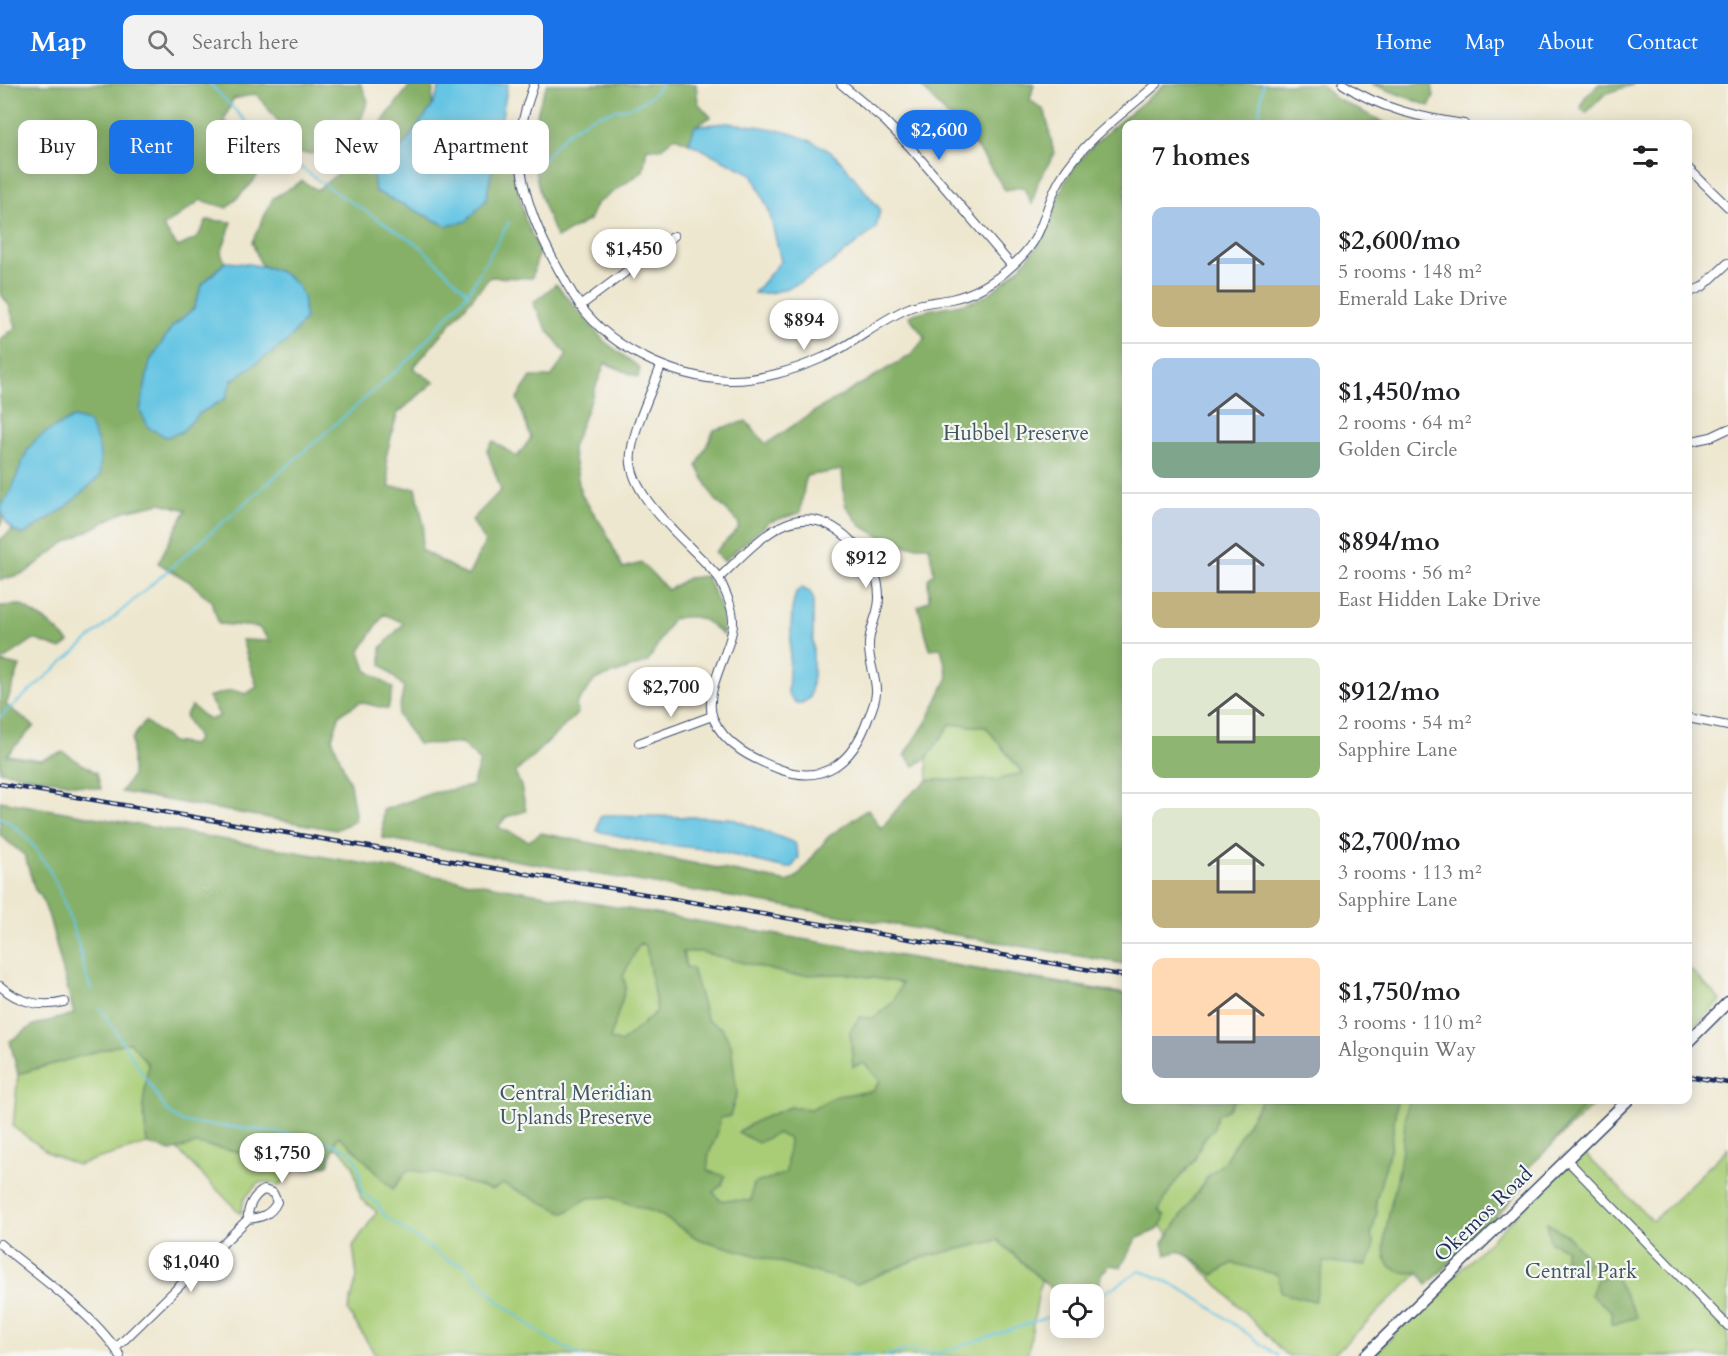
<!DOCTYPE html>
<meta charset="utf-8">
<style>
body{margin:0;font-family:Cardo,serif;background:#f2f2f2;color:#202124;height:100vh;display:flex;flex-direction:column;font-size:22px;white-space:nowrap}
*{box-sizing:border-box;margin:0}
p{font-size:20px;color:#757577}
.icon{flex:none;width:33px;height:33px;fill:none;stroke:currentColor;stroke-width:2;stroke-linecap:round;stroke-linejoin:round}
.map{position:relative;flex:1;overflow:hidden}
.details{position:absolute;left:1122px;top:36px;width:570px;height:984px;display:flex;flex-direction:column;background:#fff;border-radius:12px;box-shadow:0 3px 15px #0003}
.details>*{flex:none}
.guide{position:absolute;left:18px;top:36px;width:570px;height:54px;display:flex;gap:12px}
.fabs{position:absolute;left:1050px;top:1200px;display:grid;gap:12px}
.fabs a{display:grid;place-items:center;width:54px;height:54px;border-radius:12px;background:#fff;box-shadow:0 3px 15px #0003;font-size:30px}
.price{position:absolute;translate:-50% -51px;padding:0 14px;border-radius:21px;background:#fff;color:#222;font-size:20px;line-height:39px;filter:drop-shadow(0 2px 3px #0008)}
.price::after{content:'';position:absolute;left:50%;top:36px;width:18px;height:14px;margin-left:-9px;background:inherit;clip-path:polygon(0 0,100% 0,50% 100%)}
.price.selected{background:#1a73e8;color:#fff}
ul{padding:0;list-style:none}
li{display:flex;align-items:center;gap:18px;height:150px;padding:0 30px}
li+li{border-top:2px solid #e0e0e0}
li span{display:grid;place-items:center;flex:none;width:168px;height:120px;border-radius:12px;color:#555}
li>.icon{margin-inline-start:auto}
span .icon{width:72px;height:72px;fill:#fffc;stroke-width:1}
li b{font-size:26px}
h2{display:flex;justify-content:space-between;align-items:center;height:72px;padding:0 30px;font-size:26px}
.pill{padding:0 21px;border-radius:12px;background:#fff;box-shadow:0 3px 15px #0003;font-size:21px;line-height:54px}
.pill.selected{background:#1a73e8;color:#fff}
header{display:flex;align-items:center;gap:36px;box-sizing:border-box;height:84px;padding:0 30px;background:#1a73e8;color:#fff}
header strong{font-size:28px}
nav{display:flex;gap:33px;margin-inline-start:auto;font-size:21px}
.search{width:420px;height:54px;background:#f2f2f2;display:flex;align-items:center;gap:15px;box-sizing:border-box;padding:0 21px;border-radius:12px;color:#757577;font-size:22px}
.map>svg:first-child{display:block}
.green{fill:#a9cd76;stroke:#627e6a;stroke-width:1.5}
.forest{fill:#86b067;stroke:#507062;stroke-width:1.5;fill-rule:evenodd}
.water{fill:#65c5e3;stroke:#407aa0;stroke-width:1.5}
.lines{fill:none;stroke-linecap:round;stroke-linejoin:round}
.stream{stroke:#65c5e3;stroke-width:2}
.street-casing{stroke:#3b4b6f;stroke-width:10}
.secondary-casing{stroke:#3b4b6f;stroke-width:13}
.street{stroke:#fff;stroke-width:8}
.secondary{stroke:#fff;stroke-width:10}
.rail-casing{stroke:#1b2f5e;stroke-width:4.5}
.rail{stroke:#f6f6f2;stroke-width:2;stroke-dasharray:7;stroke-linecap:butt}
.labels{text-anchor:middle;stroke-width:4.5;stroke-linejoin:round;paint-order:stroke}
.park-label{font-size:21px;fill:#3e5664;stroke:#f6f6f2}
.street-label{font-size:21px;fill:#1b2f5e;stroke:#f6f6f2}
</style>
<header>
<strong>Map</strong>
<div class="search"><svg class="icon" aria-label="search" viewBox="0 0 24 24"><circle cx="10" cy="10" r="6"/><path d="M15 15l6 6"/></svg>Search here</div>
<nav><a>Home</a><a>Map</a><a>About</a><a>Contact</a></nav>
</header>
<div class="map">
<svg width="1728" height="1272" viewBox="0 0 1728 1272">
<rect width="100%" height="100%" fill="#f6f6f2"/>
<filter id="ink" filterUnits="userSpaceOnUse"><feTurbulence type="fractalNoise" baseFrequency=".0167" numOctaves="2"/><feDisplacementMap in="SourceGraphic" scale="12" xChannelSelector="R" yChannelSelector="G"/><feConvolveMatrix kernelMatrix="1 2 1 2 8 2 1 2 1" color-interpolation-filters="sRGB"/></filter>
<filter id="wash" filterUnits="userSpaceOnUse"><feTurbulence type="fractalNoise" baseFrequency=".008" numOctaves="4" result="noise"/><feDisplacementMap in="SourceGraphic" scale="24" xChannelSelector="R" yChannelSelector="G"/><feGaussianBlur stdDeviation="1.35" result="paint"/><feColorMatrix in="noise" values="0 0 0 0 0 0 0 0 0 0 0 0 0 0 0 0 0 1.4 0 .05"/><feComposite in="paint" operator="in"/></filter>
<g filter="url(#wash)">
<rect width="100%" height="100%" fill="#eee7cf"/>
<path class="green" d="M950,640l36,3 37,47 -27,6h-68l-1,-22z
M26,726l1100,184v106h472l-266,256h-45l-327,-336 -103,264 63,-26 78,-18 43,40 -13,74 -2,2h-650l-28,-45 9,-34 -4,-31 24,-34 -16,-13 -8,-34 -13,-16 -23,-2 -38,39 -9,-4 -12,1 -14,16 -3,15 -72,-73 -26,-34 4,37 -70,21 -26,-11 -38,-27 5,-53 26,-8 32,-51z
M1688,883l33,34 -33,32z
M1728,1064v208h-356l210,-205 71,70z"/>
<path class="forest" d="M0,0h361l7,17 -10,26 -33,27 -38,-1 -1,-22 -30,-37 -23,5 -9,22 31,19 14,19 -17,24 -25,25 -26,-8 -38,27 15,20 19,-9 10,-18 25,2 -11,31 4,9 -23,23 -8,23 -22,19 9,105 19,-19 25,-14 7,-19 55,-39 -5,-68 -21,-8 -9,-23 21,-44 29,-17 15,9 33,-26 61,-80h22l-1,23 -32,43 -27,17 2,24 72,35 39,-26 13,-67 8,8 18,78 14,32 -7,27 -42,-1 -77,91 21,14 -37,32 -11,43 4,30 26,1 8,38 -3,24 47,26 17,-34 -13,-22 29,-30 -14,-40 6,-9 24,16 14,-19 -14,-40 14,-21h20l16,-22 -20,-26 -14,-26 23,-19 48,57 36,27 -2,9 -33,-14 -33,85 9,46 24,36 18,38 19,-5 26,27 20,-12 18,-2 16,35 1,24c-19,-17 -26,-22 -51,-16l-24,43 -53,18 -19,24 2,9 -63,60 6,13 5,25 -20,6 -8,10 31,14 12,-8 247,49 10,-6 30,-39 40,-28 13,20 25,-31 22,-18h68l27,-7 -37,-46 -36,-3 -23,34 -13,8 -9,-11 22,-34 21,-44 -7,-29 -11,1 -12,-43 11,-6 -1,-21 6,-6 -5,-27h-32l-36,-20 -16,-21 -3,-35 -36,6 -6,37 -31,9 -45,39 -9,-9 23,-23 1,-6 -25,-25 -17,-32 17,-36 32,-9 20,23 46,-31 99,-58 14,-17 -16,-22c26,-12 58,-7 82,-24 22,-16 46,-40 57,-65 7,-15 10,-33 18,-47 20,-36 68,-69 99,-96h155l15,14 52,26h-261v840l-743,-126v-28l49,-17 40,-7 8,-25 -19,-18 -43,1 -20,-29 6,-28 -23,-23v-16l23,-25 -20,-9 -24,37 6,19 27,18 -5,21 -28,-7 -20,12 -8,24 18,46 6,36 -20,10 -215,-38 11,-16v-37l13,-18 27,21 21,3 5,-7 -13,-22 7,-10 17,14 11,-4 -12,-19 24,-7 14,4 11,-7 -15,-47 28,1 -12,-14 -39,-3 -8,-23 -21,-19 -32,-19 28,-53 -25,-7 -36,8 -62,33 -38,29 -25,7v-40l12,-10 11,5 42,-27 8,-90 -43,29 -20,49 -9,10 2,13 -3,7v-186l16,-13 -7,-22 -9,-12z
M547,0h149l2,19 13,14 -16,9 -6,17 -14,-6 -15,12 -13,-1 -4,23 -47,33 -7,16 -32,18c-24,-52 -34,-100 -10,-154z
M919,0h115l-4,16 15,11 9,43 -16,28 -6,22 -9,-17 -18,3 -24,-37z
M1372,0h60l2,13 -5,9z
M1599,0h35l-29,10 -19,19 -5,-4c4,-18 8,-14 18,-25z
M21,521l29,19 19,18 -8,7 -27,-10 -34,23 20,4 -14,39 28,21 -27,29 33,5 23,-8 34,21 4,16 -101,-18v-165z
M0,717l1126,194v105h109l-7,10 -10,4 -4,14 -12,14 -8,19 -21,24 -14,25 6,6 -6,13 -23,10 -15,28 -11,-2 -9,9 -2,15 -41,6 -60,-55 -78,18 -63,26 -159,-45 -39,-25 -49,-17 -22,1 -23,15 -62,-29 -11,6 -54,-16 -30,-4 -15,19c-20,-17 -33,-38 -55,-53l-10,29 -22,4 -50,-14 -60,-11 -25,7 -24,-7 -4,-39 5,-41 -18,-22 -112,32 -8,-33 24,-16 40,-11 -25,-97 -8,-21 -6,-6 -10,-34 -25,-21zM640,859l6,3 11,65 -36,32 -11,-4 16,-52 -3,-11zM683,868h18l90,23 60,-1 51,9 -10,20 -19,15 -13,-1 -10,14 3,36 11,-4 16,18 -7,10 -37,5 -25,13 -21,-2 -32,13 -20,12 20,11 19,-10 12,6 -3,34 -33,11 -2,17 -31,-1 -7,-8 9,-7 3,-9 -17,-5c-2,-26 11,-28 12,-53l10,-2 7,-23 -6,-48 -9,-17 -15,-8 -15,-52 -6,-1z
M1262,1016h135l-6,47 -15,53 1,13 -6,23 3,7 -1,10 -7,12 -42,-3 -9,39 -34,-8 -3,-18 -45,-12 -20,12 -17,-15 -18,-9 -12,4 -3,-12 45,-67 15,-13z
M1408,1016h181l-39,47 -21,20v13l-48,54 -54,51 -8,-13c-11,3 -31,-1 -34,-15 -3,-22 8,-60 13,-83 5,-24 6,-50 10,-74z
M1547,1139l20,12 24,26 -13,12 -13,-5v-20l-15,-6z
M1614,1190l23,43 -26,8v-14l-20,-16 6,-16z"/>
<path class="water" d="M441,0h67l-22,116 -19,21 -20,5 -72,-35 -3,-24 28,-17 32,-43z
M727,39c36,3 75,8 105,30 13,10 35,42 48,56l-4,20c-32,23 -82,70 -122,64l27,-32 -12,-50 -17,-37 -63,-31 6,-17z
M225,178c27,2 64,3 77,32 3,7 2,17 3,25l-17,22 -56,39 -7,19 -25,14 -19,19 -15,5 -17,-9 -9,-17 10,-50 22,-34 22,-19 8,-23z
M73,334l15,4c11,17 15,34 11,55l-34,31 -42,27c-15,-6 -19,-14 -23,-29 17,-17 17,-40 30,-59 10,-15 28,-20 43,-29z
M802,504l8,4 3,6v77l-3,23 -8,5h-6l-8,-9 4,-85 4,-17z
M607,731l123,3 65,25 4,14 -7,10 -6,1 -79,-19 -51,-5 -59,-13 3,-14z"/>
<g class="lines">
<path class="stream" d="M210,0l54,56 65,48 91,58 47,46
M1258,40l5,-40
M539,82c13,-18 26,-34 46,-45 28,-17 52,-4 77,-37
M0,633l411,-359 57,-65 41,-71
M0,733c43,23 63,78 77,123 5,16 7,34 14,49
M100,924l67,103 15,11c35,4 147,11 169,31 10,9 9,28 11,40l15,10 8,13 62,44 17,5 33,35 53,40 31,16
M1094,1215l46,-28c50,15 96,56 138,85
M844,1272l7,-3 25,3
M885,1272l21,-6 34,3 120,-40"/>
</g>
</g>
<g filter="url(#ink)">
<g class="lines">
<g class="street-casing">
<path id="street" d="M534,0c-6,18 -13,37 -14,56 -3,55 26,110 54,156 30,50 98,82 155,84 30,1 66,-10 93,-22 31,-13 56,-37 87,-50 13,-6 29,-6 42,-9 24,-5 45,-18 62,-34 36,-33 27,-52 48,-87 22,-37 64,-66 96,-94
M841,0l44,37 25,26 102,119
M1343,0c37,25 79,34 121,40
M1688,84l40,39
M1688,209l14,-6 26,-24
M580,222l94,-70
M661,282c-10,27 -26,58 -30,87 -6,44 63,93 88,125 39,-37 80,-88 132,-37 15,14 28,33 28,55 1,17 -10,31 -10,48 -1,16 6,29 7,45 1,9 -4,21 -8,30 -15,42 -43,67 -89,50 -26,-10 -54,-23 -66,-51 -11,-28 21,-71 20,-97 0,-14 -8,-30 -14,-43
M1688,358l23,-5 17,-8
M1688,634l40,8
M639,659l73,-27
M0,902c18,16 41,22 64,16
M1567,1076l161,166
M0,1160c35,30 98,73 120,112
M116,1264l132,-129c-1,-12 6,-24 16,-29l9,3 4,9c-6,13 -17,16 -29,17"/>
</g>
<g class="secondary-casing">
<path id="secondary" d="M1688,958l40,-40
M1365,1272l263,-256"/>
</g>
<use href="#street" class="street"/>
<use href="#secondary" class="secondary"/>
<g class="rail-casing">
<path id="rail" d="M0,700l1126,192
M1688,992l40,7"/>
</g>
<use href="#rail" class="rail"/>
</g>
</g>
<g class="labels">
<g class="park-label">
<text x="1016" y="356">Hubbel Preserve</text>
<text x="576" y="1016">Central Meridian<tspan x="576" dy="24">Uplands Preserve</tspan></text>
<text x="1581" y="1194">Central Park</text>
</g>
<g class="street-label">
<text transform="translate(1483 1130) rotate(-44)" y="7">Okemos Road</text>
</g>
</g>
</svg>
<div class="fabs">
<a><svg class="icon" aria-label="locate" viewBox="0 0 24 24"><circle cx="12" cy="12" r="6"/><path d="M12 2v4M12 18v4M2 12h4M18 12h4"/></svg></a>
</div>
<b class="price selected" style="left:939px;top:77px">$2,600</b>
<b class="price" style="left:634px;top:196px">$1,450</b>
<b class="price" style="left:804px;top:267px">$894</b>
<b class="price" style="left:866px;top:505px">$912</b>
<b class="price" style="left:671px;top:634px">$2,700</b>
<b class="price" style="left:282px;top:1100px">$1,750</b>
<b class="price" style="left:191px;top:1209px">$1,040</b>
<div class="guide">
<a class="pill">Buy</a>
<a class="pill selected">Rent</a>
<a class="pill">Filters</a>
<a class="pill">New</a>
<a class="pill">Apartment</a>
</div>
<section class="details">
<h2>7 homes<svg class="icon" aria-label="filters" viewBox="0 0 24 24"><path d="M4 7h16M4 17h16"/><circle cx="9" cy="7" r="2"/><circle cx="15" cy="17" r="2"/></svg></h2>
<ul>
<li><span style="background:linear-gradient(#a9c7e8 65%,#c2b280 0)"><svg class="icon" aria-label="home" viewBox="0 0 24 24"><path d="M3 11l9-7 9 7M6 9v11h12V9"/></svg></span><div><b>$2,600/mo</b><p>5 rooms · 148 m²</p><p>Emerald Lake Drive</p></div></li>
<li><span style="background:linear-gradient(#a9c7e8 70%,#7fa58c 0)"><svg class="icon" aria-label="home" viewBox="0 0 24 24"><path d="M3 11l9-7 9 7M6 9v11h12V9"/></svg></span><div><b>$1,450/mo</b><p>2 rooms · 64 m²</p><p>Golden Circle</p></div></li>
<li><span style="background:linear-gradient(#c9d6e8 70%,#c2b280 0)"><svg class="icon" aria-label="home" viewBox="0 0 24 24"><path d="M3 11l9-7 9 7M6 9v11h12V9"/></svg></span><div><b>$894/mo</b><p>2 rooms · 56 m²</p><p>East Hidden Lake Drive</p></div></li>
<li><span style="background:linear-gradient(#dfe7d0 65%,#8fb573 0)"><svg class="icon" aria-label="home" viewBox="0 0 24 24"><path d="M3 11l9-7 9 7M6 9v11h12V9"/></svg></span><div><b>$912/mo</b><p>2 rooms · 54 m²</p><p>Sapphire Lane</p></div></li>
<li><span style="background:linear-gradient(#dfe7d0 60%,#c2b280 0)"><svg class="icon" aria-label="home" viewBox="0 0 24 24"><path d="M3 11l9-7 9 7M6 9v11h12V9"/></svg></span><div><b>$2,700/mo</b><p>3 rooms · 113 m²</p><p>Sapphire Lane</p></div></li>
<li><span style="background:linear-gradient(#ffd9b3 65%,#9aa5b1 0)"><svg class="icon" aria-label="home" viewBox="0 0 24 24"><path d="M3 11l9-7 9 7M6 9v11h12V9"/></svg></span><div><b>$1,750/mo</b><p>3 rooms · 110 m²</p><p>Algonquin Way</p></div></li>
</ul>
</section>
</div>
